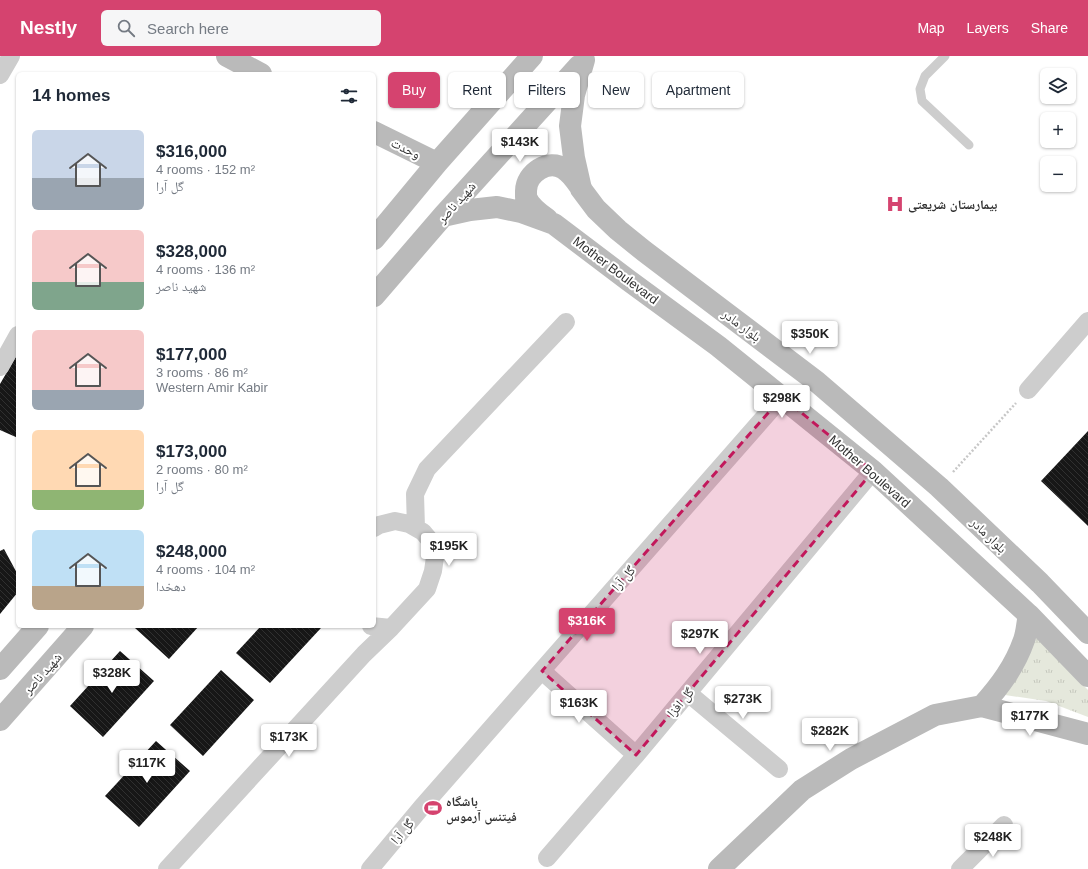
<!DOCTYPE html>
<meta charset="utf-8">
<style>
body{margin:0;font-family:Arial,"Noto Naskh Arabic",sans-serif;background:#f6f6f7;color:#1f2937;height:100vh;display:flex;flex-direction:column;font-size:15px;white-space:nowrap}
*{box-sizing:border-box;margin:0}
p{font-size:13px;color:#747a83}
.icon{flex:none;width:22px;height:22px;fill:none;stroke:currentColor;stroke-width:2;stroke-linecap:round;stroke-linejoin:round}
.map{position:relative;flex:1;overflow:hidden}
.drawer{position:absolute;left:16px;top:16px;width:360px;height:556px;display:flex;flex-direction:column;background:#fff;border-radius:6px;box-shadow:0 1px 3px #0004}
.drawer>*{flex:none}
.hud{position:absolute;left:388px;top:16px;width:380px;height:36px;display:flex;gap:8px}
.buttons{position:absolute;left:1040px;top:12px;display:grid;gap:8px}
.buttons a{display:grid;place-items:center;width:36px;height:36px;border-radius:6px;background:#fff;box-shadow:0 1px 3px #0004;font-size:20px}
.price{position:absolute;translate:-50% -34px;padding:0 9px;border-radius:4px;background:#fff;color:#222;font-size:13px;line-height:26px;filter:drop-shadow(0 1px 2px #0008)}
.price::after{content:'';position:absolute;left:50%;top:24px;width:12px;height:9px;margin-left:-6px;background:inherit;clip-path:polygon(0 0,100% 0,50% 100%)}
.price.current{background:#d5436f;color:#fff}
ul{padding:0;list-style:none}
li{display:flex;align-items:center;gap:12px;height:100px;padding:0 16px}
li span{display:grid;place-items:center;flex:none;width:112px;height:80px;border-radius:6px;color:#555}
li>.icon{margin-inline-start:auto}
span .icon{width:48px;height:48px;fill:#fffc;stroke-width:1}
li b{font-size:17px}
h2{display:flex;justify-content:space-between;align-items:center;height:48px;padding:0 16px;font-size:17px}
.pill{padding:0 14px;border-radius:6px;background:#fff;box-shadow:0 1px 3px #0004;font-size:14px;line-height:36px}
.pill.current{background:#d5436f;color:#fff}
header{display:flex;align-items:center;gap:24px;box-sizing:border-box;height:56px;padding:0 20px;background:#d5436f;color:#fff}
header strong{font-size:19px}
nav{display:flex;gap:22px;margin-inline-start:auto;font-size:14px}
.search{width:280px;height:36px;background:#f6f6f7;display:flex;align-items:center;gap:10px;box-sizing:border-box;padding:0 14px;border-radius:6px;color:#747a83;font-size:15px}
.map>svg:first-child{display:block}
.grass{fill:url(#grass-tufts)}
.building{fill:url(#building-back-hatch)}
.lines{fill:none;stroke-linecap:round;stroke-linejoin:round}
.path{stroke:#c7c7c7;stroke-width:2.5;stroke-dasharray:2 2;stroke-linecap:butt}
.lane{stroke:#cdcdcd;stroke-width:9}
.street{stroke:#cdcdcd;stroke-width:18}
.secondary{stroke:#bababa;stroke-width:22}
.marked{fill:#c2185b;fill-opacity:0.2;stroke:#c2185b;stroke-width:3;stroke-dasharray:8 5;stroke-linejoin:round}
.labels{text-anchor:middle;stroke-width:4;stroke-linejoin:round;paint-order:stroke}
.street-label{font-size:13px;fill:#303030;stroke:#fff}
.poi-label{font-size:13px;font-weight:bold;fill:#303030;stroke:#fff;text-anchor:start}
</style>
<header>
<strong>Nestly</strong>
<div class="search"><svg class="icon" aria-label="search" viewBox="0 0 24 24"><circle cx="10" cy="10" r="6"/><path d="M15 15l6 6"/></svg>Search here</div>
<nav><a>Map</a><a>Layers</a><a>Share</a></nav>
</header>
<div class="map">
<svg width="1088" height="813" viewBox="0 0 1088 813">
<defs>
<pattern id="grass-tufts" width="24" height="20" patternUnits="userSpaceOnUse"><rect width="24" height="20" fill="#e5e8dc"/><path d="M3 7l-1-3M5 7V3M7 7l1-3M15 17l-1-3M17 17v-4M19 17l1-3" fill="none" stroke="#c5c7bd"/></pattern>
<pattern id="building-back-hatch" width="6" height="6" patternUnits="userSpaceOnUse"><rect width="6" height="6" fill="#171717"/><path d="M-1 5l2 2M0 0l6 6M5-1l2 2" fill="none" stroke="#303030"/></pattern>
</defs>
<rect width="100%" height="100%" fill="#fff"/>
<path class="grass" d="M1034,579l54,55v27l-42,-16 -41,-6z"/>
<path class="building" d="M18,297v85l-18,-8v-46z
M1088,375v95l-47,-45z
M4,493l14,26v17l-18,22v-63z
M137,570h62l-30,33 -34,-31z
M261,570h58l2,2 -51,55 -34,-30z
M120,595l34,30 -51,56 -33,-31z
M221,614l33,30 -51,56 -33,-31z
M156,685l34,30 -51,56 -34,-31z"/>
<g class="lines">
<path class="path" d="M953,416l63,-69"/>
<path class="lane" d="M945,0l-20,20 -5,13 2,12 47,44"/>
<path class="street" d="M0,19l11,-19
M0,311l18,-32
M1028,334l60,-69
M416,472l-1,-34 12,-25 139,-147
M371,570l20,2 36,-39 6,-18 2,-14 -2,-13 -10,-12 -14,-8 -14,-3 -16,4 -5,3
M542,615l94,84
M688,637l91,76
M547,802l89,-103 237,-284
M167,813l197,-215 27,-26
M370,813l51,-61 361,-411
M960,813l44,-44"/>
<path class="secondary" d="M227,0l34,18
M584,4l-10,35 -4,31 4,32 7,31 15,20 22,21 26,21 173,131 122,105 101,96 48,50
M374,76l63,31
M443,160l27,-6 27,-3 24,5 33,12 74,56 90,66 155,125 156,144 59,61
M547,163c-7,-5 -18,-14 -21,-22 0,-1 0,-6 0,-6 0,-18 23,-33 38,-22 7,4 12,12 17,19
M374,183l63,-76 95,-107
M374,240l69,-80 136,-150
M0,613l38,-43
M982,650c18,-20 33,-40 42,-66 3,-8 3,-17 5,-25
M0,664l83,-94
M719,813l83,-79 49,-31 84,-44 47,-9 106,28"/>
</g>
<path class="marked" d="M782,341l91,74 -237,284 -94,-84z"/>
<defs>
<g id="hospital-bare" transform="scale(1.38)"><path d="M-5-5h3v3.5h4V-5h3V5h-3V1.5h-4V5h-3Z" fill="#d5436f" stroke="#fff" stroke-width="2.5" paint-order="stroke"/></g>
<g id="stadium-bare" transform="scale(1.38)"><path d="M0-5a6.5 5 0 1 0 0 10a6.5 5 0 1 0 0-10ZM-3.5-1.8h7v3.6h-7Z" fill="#d5436f" stroke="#fff" stroke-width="2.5" paint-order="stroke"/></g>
</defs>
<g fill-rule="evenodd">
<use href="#hospital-bare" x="895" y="148"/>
<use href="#stadium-bare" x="433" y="752"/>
</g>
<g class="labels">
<g class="street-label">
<text transform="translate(406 92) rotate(26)" y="5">وحدت</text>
<text transform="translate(456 146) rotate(-48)" y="5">شهید ناصر</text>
<text transform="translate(616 214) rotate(37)" y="5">Mother Boulevard</text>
<text transform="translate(742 269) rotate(37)" y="5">بلوار مادر</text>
<text transform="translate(870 415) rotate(41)" y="5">Mother Boulevard</text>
<text transform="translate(989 479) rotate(44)" y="5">بلوار مادر</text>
<text transform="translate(623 522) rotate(-49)" y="5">گل آرا</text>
<text transform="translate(42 617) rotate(-48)" y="5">شهید ناصر</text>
<text transform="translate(680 646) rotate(-50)" y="5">گل افزا</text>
<text transform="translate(402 775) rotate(-50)" y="5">گل آرا</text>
</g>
<g class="poi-label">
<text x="908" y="153">بیمارستان شریعتی</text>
<text x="446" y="750">باشگاه<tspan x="446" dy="15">فیتنس آرموس</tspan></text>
</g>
</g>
</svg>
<div class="buttons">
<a><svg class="icon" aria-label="layers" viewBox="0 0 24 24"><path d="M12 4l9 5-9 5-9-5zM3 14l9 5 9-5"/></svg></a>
<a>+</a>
<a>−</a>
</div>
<b class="price" style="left:520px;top:107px">$143K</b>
<b class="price" style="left:810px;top:299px">$350K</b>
<b class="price" style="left:782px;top:363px">$298K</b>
<b class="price" style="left:449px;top:511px">$195K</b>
<b class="price current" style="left:587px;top:586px">$316K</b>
<b class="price" style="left:700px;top:599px">$297K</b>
<b class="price" style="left:112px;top:638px">$328K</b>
<b class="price" style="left:743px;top:664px">$273K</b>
<b class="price" style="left:579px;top:668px">$163K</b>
<b class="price" style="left:1030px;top:681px">$177K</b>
<b class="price" style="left:830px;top:696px">$282K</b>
<b class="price" style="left:289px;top:702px">$173K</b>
<b class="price" style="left:147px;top:728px">$117K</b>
<b class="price" style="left:993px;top:802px">$248K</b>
<div class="hud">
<a class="pill current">Buy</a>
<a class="pill">Rent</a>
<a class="pill">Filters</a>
<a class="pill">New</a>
<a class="pill">Apartment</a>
</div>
<section class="drawer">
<h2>14 homes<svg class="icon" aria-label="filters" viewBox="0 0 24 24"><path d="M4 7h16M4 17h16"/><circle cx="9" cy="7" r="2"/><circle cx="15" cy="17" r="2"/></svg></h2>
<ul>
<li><span style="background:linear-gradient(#c9d6e8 60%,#9aa5b1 0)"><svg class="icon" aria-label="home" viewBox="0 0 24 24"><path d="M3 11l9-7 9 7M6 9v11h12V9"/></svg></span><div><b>$316,000</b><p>4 rooms · 152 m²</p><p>گل آرا</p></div></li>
<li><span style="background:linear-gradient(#f6c9c9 65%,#7fa58c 0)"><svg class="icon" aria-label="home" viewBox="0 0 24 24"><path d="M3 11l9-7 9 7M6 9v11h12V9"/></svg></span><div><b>$328,000</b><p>4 rooms · 136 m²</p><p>شهید ناصر</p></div></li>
<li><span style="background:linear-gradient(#f6c9c9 75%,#9aa5b1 0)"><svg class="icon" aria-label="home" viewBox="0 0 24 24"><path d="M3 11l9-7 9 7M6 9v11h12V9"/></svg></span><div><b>$177,000</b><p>3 rooms · 86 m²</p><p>Western Amir Kabir</p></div></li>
<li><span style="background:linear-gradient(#ffd9b3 75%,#8fb573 0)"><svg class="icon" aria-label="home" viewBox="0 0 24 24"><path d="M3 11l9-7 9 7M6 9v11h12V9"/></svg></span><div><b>$173,000</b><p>2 rooms · 80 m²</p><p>گل آرا</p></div></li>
<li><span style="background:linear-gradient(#bfe0f5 70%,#b9a48a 0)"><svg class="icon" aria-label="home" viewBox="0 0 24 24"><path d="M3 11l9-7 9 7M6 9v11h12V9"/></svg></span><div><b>$248,000</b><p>4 rooms · 104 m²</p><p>دهخدا</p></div></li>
</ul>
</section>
</div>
